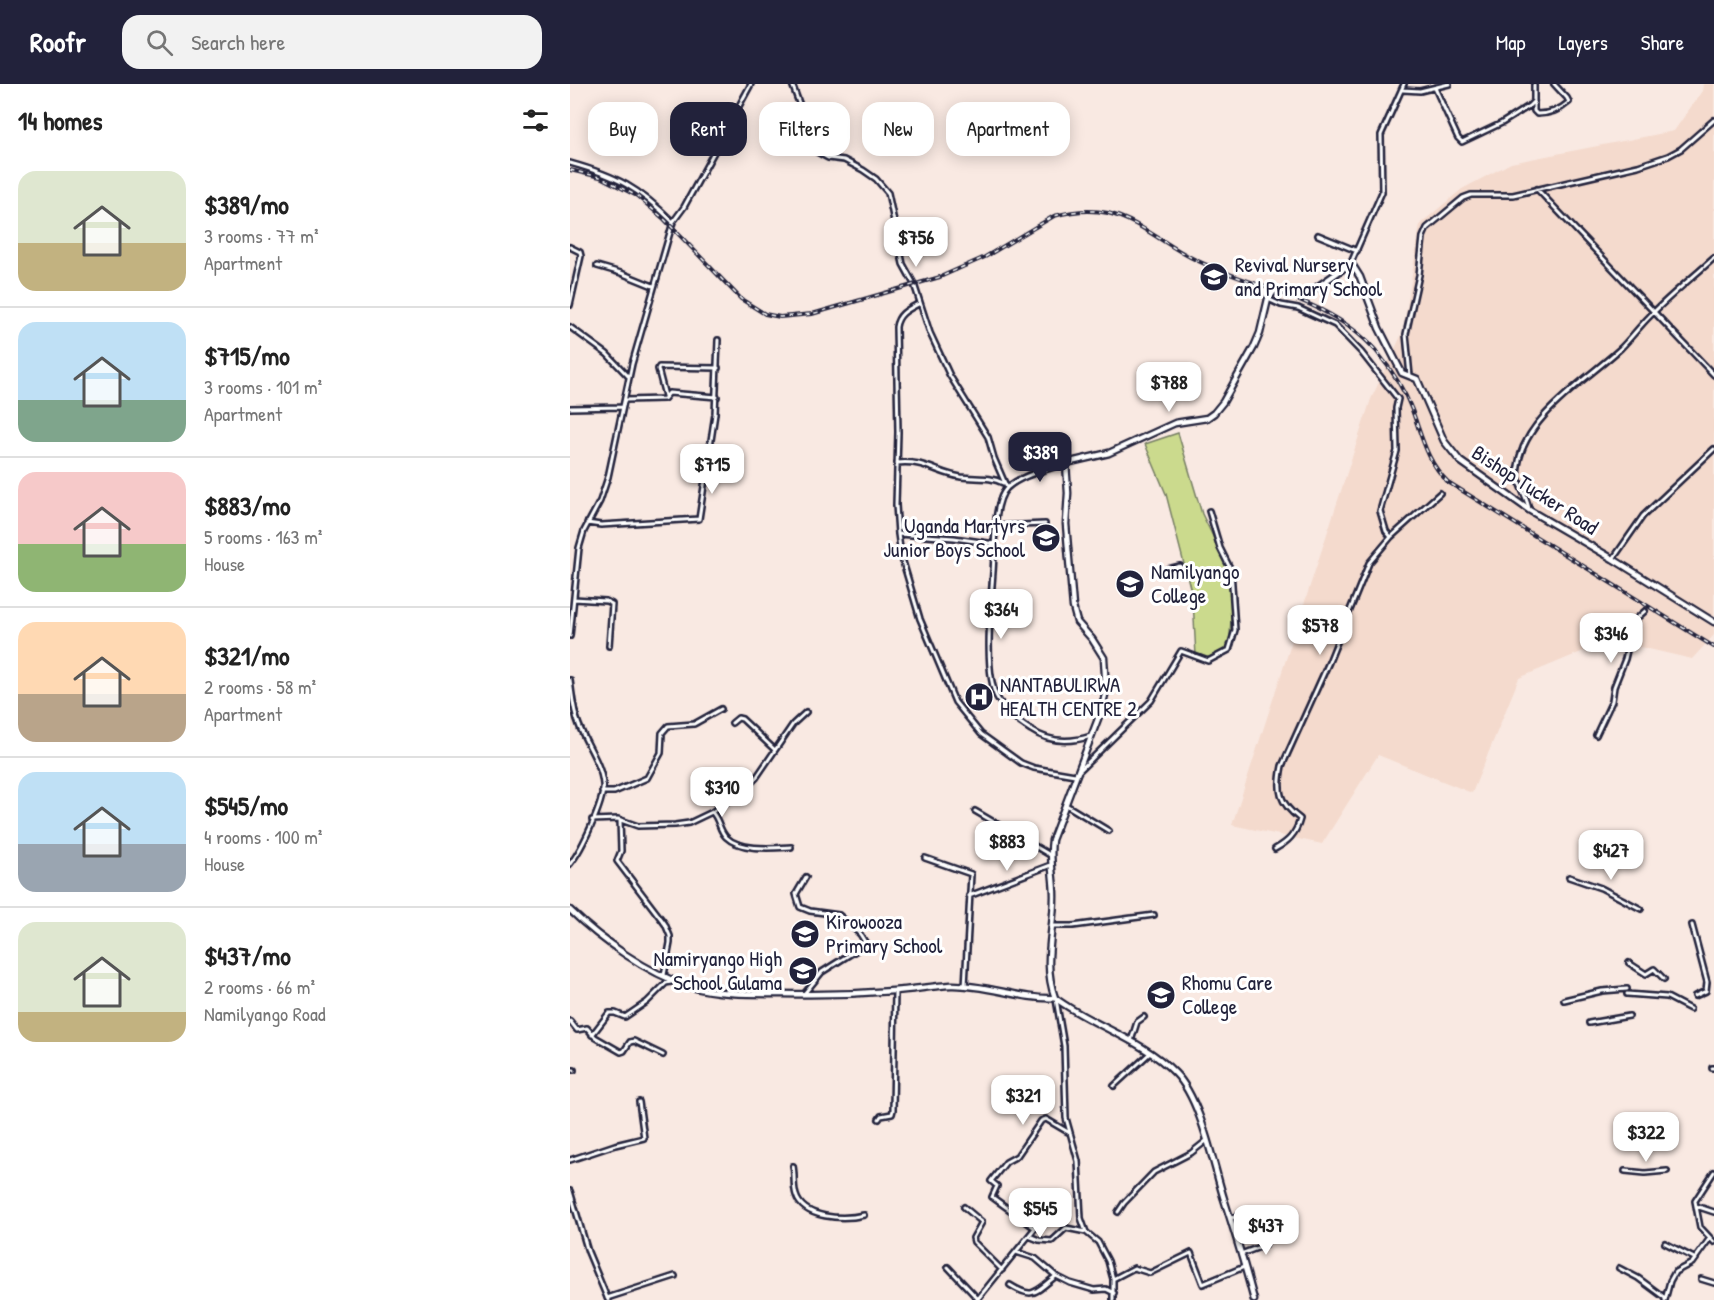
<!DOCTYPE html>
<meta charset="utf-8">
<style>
body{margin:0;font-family:"Patrick Hand",sans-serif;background:#f2f2f2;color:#222;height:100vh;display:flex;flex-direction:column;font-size:22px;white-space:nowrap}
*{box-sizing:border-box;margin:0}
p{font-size:20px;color:#767676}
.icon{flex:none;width:33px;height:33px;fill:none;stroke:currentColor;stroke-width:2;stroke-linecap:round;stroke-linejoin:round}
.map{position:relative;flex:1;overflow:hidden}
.side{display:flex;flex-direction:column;background:#fff;width:570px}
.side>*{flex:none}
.hud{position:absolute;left:18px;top:18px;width:570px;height:54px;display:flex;gap:12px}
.price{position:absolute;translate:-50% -51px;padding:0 14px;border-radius:12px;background:#fff;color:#222;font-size:20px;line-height:39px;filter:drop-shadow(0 2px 3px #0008)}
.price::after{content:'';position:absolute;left:50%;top:36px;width:18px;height:14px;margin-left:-9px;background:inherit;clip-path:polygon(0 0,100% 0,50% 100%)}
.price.selected{background:#22223b;color:#fff}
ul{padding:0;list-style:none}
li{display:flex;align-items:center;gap:18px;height:150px;padding:0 18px}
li+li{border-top:2px solid #e0e0e0}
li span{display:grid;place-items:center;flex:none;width:168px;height:120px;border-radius:18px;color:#555}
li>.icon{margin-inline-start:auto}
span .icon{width:72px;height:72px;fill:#fffc;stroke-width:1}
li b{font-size:26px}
h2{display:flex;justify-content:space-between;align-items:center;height:72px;padding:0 18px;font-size:26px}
.tag{padding:0 21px;border-radius:18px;background:#fff;box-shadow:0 3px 15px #0003;font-size:21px;line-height:54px}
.tag.selected{background:#22223b;color:#fff}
header{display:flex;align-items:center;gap:36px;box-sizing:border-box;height:84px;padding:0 30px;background:#22223b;color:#fff}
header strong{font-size:28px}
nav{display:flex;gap:33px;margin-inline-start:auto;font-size:21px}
.search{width:420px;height:54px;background:#f2f2f2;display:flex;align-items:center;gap:15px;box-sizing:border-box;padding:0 21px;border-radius:18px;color:#767676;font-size:22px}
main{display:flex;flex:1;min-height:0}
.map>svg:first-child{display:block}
.built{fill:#f4dacd}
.pitch{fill:#cbda8d;stroke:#767e64;stroke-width:1.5}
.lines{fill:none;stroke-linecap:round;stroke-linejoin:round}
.minor-casing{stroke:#22223b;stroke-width:8}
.secondary-casing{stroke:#22223b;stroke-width:9}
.minor{stroke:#fff;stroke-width:3}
.secondary{stroke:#fff;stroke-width:4.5}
.rail-casing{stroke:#22223b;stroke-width:4}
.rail{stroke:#fff;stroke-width:1.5;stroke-dasharray:4.5;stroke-linecap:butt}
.labels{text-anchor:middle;stroke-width:6;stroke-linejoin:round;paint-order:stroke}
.poi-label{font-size:21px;fill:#22223b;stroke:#fff;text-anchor:start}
.street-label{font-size:21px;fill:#22223b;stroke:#fff}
</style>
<header>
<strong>Roofr</strong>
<div class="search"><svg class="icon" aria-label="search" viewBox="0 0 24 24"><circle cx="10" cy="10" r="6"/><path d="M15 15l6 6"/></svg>Search here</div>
<nav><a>Map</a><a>Layers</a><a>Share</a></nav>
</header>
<main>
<section class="side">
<h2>14 homes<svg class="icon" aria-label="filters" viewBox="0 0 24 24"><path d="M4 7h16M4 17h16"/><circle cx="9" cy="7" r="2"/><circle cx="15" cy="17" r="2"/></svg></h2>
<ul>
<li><span style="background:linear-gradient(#dfe7d0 60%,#c2b280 0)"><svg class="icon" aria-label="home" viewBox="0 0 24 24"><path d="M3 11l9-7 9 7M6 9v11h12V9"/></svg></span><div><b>$389/mo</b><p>3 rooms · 77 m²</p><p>Apartment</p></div></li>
<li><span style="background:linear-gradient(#bfe0f5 65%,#7fa58c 0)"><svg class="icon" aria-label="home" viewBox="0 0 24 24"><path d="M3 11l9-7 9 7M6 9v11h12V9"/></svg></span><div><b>$715/mo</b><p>3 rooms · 101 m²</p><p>Apartment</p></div></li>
<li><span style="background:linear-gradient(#f6c9c9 60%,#8fb573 0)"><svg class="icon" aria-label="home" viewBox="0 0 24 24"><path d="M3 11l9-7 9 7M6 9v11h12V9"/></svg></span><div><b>$883/mo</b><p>5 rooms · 163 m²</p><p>House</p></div></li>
<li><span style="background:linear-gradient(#ffd9b3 60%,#b9a48a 0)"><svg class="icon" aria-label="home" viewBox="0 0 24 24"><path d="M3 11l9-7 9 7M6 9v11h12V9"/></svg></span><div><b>$321/mo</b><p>2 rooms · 58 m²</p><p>Apartment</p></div></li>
<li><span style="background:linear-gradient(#bfe0f5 60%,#9aa5b1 0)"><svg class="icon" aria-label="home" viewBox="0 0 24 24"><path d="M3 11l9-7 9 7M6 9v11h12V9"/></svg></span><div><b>$545/mo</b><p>4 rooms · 100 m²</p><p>House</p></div></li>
<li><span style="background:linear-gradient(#dfe7d0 75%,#c2b280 0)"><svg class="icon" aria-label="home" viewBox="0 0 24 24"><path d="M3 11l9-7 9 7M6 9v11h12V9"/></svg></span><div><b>$437/mo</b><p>2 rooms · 66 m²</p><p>Namilyango Road</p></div></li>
</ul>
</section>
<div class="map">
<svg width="1144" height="1216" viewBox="0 0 1144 1216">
<rect width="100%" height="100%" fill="#f9e9e2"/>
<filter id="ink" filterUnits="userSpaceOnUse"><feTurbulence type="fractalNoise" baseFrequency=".0167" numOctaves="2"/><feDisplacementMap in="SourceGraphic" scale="12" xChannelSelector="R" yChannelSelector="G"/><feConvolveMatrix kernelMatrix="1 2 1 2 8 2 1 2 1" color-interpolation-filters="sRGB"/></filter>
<g filter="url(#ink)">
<path class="built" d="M1133,0h11v551l-22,24 -82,-19 -91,38 -47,115 -94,-38 -56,89 -90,-19 139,-426 32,-67 17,-108 42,-35 49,-26 163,-32 28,-40z"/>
<path class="pitch" d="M608,349l24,81 26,53 4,37 -3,45 -19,11 -14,-4 -3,-57 -27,-105 -21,-50z"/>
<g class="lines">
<g class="minor-casing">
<path id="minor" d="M222,0l25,68 11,6 16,2 19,10 13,9 12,14 15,71 11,20 16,49 20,43 38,61 6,21 13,30
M964,1v26l3,3c11,0 23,-4 32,-12l-2,-4 -13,-14
M865,4l23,50 4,4 40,-19 27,-17 5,-5
M833,6l17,1 29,-7
M0,79c47,13 69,25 103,59l-41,142 -24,113 -8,24 -16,30 -5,17 -9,88
M967,105l177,186
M103,138l11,-15 67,-123
M748,151l39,16
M0,163l10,5 1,4 -11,49
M780,181l32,-73 -1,-57 23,-51
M27,182l24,7 32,13
M698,215l13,6 17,3 37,17 26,27 37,47 -2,9 1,43 -17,60 6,20 5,6
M350,219c-11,6 -22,10 -24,24l2,105 -2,73 2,29 3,21 19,64 35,83 26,32 40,29 13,5 41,7 76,-74 30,-50 27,10 21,-11 6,-20 -4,-60 -11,-22 -11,-37
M0,243l37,27 22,23
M840,292l-4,-42 13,-59 4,-38 4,-9 36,-30 8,-3h42l125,-29 30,-10 13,-7 33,-29
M95,312l-7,-27 1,-2 59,1
M55,316l39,-1 5,-6 48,4
M0,324l52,-1
M327,379c28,-3 39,10 64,14 15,2 29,-1 42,6
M496,379c-18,7 -44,11 -59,25 -15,15 -12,63 -14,84 -2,30 -10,103 5,127 8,13 20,23 33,31 19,13 39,13 60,6
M959,426c-1,-14 -14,-26 -11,-44 6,-49 70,-87 103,-118 10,-10 18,-21 28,-31 20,-21 43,-39 65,-59
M17,439l14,2 98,-6 16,-105 3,-74
M426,442l49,-2
M328,450l56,4 41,6
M1043,475l30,-43 71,-67
M598,485l12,-3
M4,515l32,2 6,3 -3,42
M0,596c2,14 3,31 9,45 7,19 22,38 24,59 2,17 -22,67 -33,80
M162,639l6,-5 4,1 33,31
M1026,651l16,-34 2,-14 11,-28 6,-26 6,-8 -1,-6 9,-8
M32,708h12l33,-14 14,-25 1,-20 6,-7 26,-2 27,-15
M496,721l43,26
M405,727l75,44
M142,728c7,7 7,18 14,25 14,14 47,11 65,10
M22,736l26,-1 20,7 37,-1 14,-2 23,-11 34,-24 10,-10 37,-54 13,-12
M50,736l1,31 -4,10 48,63 5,12v7l-6,32
M705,765c13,-7 21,-15 25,-30 -21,-16 -23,-28 -18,-53l47,-104 40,-99 22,-26 49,-44
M355,774l46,16 -6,112
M999,793l32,11 40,21
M399,812l82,-31
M1122,841l15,57 -1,9 -11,5
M482,842h21l81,-11
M1059,879l17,11 8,-5 10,10
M234,910l18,-22 38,-24 5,-6 -5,-8 -21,-19 -29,-4 -10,-4 -4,-13 10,-17
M1057,910l40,3 23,12
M486,915l8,47 2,72 12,43 3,57 5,14 12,10 10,19 5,18v21
M994,916l38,-9 25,-2
M0,937l7,9 10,-2 8,9 26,15 3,-1 6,-9 4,-1 29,14
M1019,939l40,-7
M22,951l17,-22h6l10,4 22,-15 19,-19 5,-1
M561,957l6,-19 7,-5
M1142,984h2
M0,986h4
M544,1002l36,-33
M309,1035l2,-3 11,-2 1,-4 2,-119
M0,1076l45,-15 29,-7 -5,-36
M223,1082c2,9 0,20 3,29 7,24 48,25 68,20
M1055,1087l20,2 22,-2
M1144,1088l-19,29 5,26 14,15
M0,1107l18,61 20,48
M1126,1122l18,6
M394,1123l18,15 -9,16 1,4 28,28
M548,1128l6,-9 30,-31 37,-19 15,-12
M661,1134l21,-5 6,10
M459,1152l10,4 13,1 14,-13 20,4
M1095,1159l31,16
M446,1168l19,6 21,18 14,7 24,7 12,-1 8,4
M671,1170l24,-9 1,-4
M378,1183l30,32
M1049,1184l19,10 27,20
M543,1195l21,-11 16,5 41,-20 12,31 41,-17
M1131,1195l13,4
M440,1201c24,15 25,7 46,-9
M37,1214l68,-22
M407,1216l58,-72 -43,-31 5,-11 -6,-5 15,-19 11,-6 24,-35 5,-2 22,13
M1095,1216l5,-19 5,-9 17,-9 18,-25"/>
</g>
<g class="secondary-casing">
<path id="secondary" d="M0,826c31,30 77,63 118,76 31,9 63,8 95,8 37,1 73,0 110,-3 19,-1 39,-5 58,-6 35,-1 70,15 104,13
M485,914c-13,-36 -1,-66 -1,-102 0,-19 -5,-37 -2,-56l49,-129 5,-20 -2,-33 -12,-19 -15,-17 -4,-15 -7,-83 2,-31 -2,-30 43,-10 66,-30 32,-5 7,-5 9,-11 31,-55 6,-14 8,-34 7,-9 26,3 9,-1 37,-26h6l7,11 19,51 23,45 15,6 27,62 16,20 69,49 84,49 101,63
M485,914c37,28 87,41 120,75 26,26 38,91 49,126 11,34 21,67 30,101"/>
</g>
<use href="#minor" class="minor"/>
<use href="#secondary" class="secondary"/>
<g class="rail-casing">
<path id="rail" d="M0,86l30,7 37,19 27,23 77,80 24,15 15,3 32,-3 128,-37 45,-20 69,-41c18,-5 36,-7 54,-3 32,8 58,33 88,47 60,29 136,39 181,92 14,17 27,37 35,58 10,27 15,52 36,72l266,165"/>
</g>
<use href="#rail" class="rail"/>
</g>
</g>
<defs>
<g id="school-disc" transform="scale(1.5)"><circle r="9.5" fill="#22223b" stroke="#fff"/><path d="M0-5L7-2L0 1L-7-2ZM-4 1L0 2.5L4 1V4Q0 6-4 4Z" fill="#fff"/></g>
<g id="hospital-disc" transform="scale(1.5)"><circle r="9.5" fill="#22223b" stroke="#fff"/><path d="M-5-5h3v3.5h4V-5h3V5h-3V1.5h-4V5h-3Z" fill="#fff"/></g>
</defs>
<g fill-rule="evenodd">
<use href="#school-disc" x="644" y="193"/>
<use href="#school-disc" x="476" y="454"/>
<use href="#school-disc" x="560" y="500"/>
<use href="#hospital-disc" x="409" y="613"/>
<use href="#school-disc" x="235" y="850"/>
<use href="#school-disc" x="233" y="887"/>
<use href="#school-disc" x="591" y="911"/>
</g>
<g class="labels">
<g class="poi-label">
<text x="665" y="188">Revival Nursery<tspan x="665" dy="24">and Primary School</tspan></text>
<text x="455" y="449" text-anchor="end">Uganda Martyrs<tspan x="455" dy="24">Junior Boys School</tspan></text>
<text x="581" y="495">Namilyango<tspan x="581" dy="24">College</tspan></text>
<text x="430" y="608">NANTABULIRWA<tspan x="430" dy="24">HEALTH CENTRE 2</tspan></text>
<text x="256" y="845">Kirowooza<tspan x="256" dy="24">Primary School</tspan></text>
<text x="212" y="882" text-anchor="end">Namiryango High<tspan x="212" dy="24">School Gulama</tspan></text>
<text x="612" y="906">Rhomu Care<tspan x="612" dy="24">College</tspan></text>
</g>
<g class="street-label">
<text transform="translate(965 406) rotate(33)" y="7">Bishop Tucker Road</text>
</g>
</g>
</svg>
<b class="price" style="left:346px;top:184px">$756</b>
<b class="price" style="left:599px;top:329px">$788</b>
<b class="price selected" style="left:470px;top:399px">$389</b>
<b class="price" style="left:142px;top:411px">$715</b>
<b class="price" style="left:431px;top:556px">$364</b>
<b class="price" style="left:750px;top:572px">$578</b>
<b class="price" style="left:1041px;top:580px">$346</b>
<b class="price" style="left:152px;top:734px">$310</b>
<b class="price" style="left:437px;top:788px">$883</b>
<b class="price" style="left:1041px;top:797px">$427</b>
<b class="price" style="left:453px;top:1042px">$321</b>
<b class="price" style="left:1076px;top:1079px">$322</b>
<b class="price" style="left:470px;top:1155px">$545</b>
<b class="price" style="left:696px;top:1172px">$437</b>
<div class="hud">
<a class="tag">Buy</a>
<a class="tag selected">Rent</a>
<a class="tag">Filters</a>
<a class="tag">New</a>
<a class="tag">Apartment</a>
</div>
</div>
</main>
